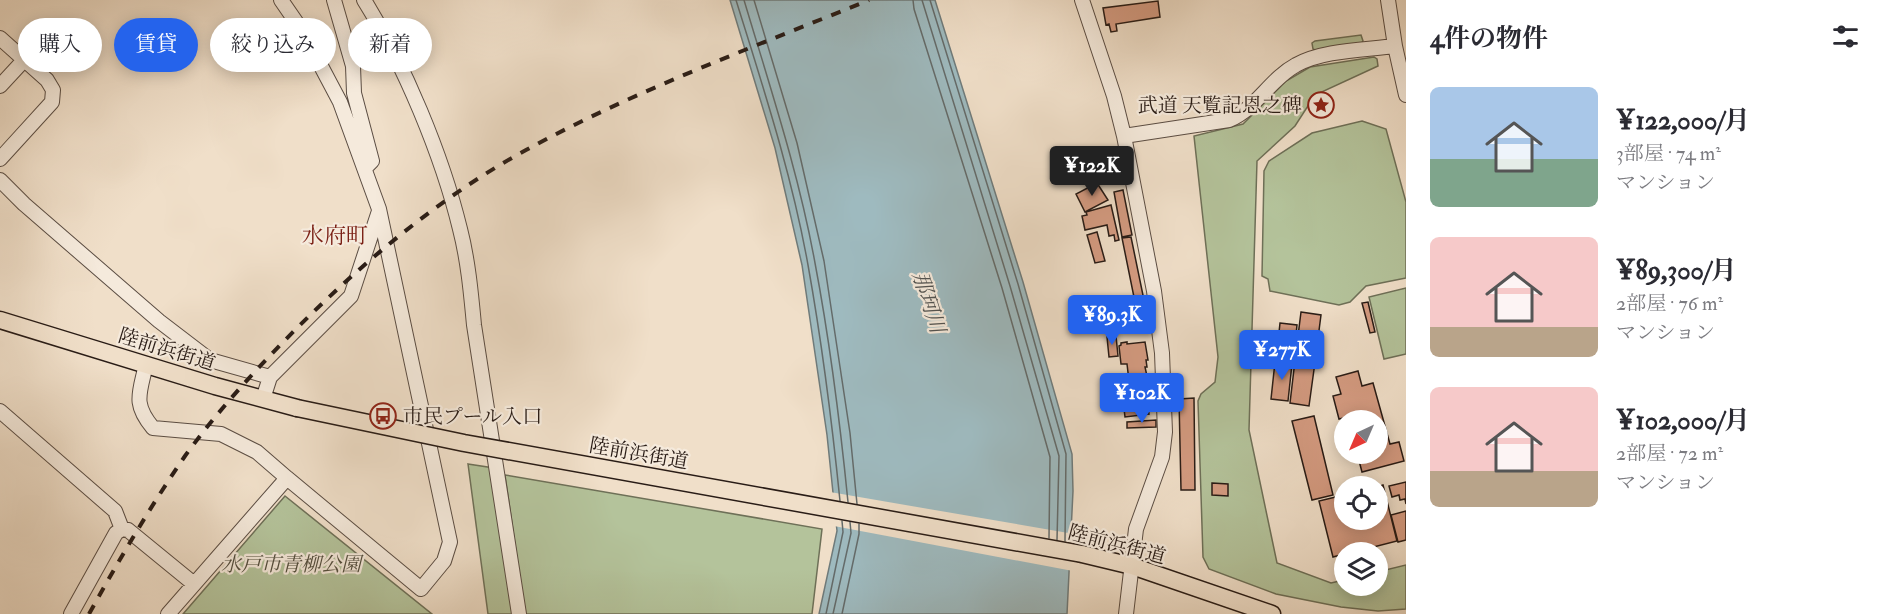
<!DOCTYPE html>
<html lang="ja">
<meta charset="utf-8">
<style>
body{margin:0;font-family:"IM FELL Double Pica","Noto Serif JP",serif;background:#f7f7f7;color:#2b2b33;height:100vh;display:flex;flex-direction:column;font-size:22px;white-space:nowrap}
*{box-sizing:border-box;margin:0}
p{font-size:20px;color:#7c7c81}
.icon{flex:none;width:33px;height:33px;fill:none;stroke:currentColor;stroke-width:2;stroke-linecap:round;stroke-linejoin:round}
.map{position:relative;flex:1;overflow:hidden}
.side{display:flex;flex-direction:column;background:#fff;width:480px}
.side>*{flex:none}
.top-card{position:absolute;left:18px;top:18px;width:570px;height:54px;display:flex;gap:12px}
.needle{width:39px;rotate:224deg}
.fabs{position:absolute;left:1334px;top:410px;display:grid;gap:12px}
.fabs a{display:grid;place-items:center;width:54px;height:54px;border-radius:50%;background:#fff;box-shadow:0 3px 15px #0003;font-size:30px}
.price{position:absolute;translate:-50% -51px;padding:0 14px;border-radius:6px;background:#2563eb;color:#fff;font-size:20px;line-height:39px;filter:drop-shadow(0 2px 3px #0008)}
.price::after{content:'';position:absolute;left:50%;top:36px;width:18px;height:14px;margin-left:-9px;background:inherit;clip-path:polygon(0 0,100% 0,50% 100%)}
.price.on{background:#222;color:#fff}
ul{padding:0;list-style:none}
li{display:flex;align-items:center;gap:18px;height:150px;padding:0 24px}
li span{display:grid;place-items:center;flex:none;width:168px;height:120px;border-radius:9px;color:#555}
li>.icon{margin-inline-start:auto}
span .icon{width:72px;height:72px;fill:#fffc;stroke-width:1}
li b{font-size:26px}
h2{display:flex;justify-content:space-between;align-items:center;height:72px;padding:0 24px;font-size:26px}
.pill{padding:0 21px;border-radius:27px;background:#fff;box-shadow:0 3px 15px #0003;font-size:21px;line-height:54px}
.pill.on{background:#2563eb;color:#fff}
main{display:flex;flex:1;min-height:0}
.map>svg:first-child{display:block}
.green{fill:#b4c39b;stroke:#6e7058;stroke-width:1.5}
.water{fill:#9ebabf;stroke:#6f7b7b;stroke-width:1.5}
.pier{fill:#f0dfc9}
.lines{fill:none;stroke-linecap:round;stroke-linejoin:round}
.shore{stroke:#646b6a;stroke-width:1.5}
.building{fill:#d49b81;stroke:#291c16;stroke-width:1.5}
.minor-casing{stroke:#5b4d43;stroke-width:16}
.major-casing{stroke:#291c16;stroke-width:19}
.minor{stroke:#f5eadc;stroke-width:14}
.major{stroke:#f0dfc9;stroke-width:16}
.rail{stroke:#291c16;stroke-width:4;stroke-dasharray:10 10;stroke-linecap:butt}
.major-bridge-casing{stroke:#291c16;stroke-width:19;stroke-linecap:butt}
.major-bridge{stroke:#f0dfc9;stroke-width:16}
.labels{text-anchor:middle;stroke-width:4.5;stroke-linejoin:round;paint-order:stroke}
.poi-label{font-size:20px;fill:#291c16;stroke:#f5eadc;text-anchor:end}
.street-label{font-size:20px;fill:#291c16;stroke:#f5eadc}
.park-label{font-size:20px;font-style:italic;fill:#534e3e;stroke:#f5eadc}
.water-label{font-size:21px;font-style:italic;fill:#525351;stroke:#f5eadc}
.quarter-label{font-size:22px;fill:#7a1f14;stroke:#f5eadc}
</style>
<main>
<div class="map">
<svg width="1406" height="614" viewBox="0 0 1406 614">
<rect width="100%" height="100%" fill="#f0dfc9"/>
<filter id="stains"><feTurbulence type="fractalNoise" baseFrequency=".00333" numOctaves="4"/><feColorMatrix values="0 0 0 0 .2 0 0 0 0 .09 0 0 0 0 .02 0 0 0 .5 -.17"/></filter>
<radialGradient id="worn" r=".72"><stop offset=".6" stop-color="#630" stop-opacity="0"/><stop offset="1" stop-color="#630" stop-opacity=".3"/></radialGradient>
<path class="green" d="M1361,35l2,6 -2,3 -44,7 -4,-2 -1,-6 3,-2z
M1374,57l3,2 1,7 -63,29 -20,31 -38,35 -8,269 28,133 54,20 13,-3v5h33v-13l29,-7v44l-28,2 -37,-4 -65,-13 -67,-25 -6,-12 -5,-156 3,-7 14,-12 3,-25 -24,-221 49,-12 43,-43 24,-14z
M1362,121l24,8 20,73v76l-40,8 -16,16 -11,3 -69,-14 -2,-12 -6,-3 2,-105 5,-10 43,-28z
M1406,288v66l-22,5 -15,-62z
M468,464l26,4 22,146h-28z
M505,475l317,54 -10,85h-287z
M285,496l147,118h-249z"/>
<path class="water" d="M730,0h205l88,282 49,172 1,37 -6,123h-248l18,-83 -10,-96 -25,-170 -27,-117z"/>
<path class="pier" d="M830,492l244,42 -1,37 -239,-45z"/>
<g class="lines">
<path class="shore" d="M736,0c27,87 56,175 72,265 14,78 24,157 32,236
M744,0c26,87 55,174 71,263 15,79 25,159 33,239
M754,0l43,143 27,118 26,172 7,71
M913,0l1,9 88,279 48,169 -1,81
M922,0l88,286 49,170 -2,84
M930,0l88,284 48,170 -1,87
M826,614l17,-82 -1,-11
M833,614l18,-81 -1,-11
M842,614l17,-80v-10"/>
</g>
<path class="building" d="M1158,1l2,16 -44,7 1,7 -6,1 -2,-8 -3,1 -3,-17z
M1097,183l11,17 -23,12 -9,-18z
M1123,190l9,45 -10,2 -8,-45z
M1111,205l8,35 -4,1 -1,-6 -5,1 -2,-11 -22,5 -3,-14 5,-1 -1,-3z
M1097,232l8,29 -10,2 -8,-28z
M1131,237l14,68 -9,2 -14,-69z
M1368,302l7,30 -5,1 -8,-30z
M1301,312l20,3 -4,31 -20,-2z
M1280,323l17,2 -2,19 -17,-2z
M1116,336l2,20 -9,1 -2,-20z
M1127,342v2l18,-2 3,18h-2l1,7h-2l5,23 -4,1 3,23 -24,3 -3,-25h5l-1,-10 3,-1 -2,-17h-6l-2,-18 2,-1v-2z
M1296,352l20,3 -7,51 -19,-3z
M1275,362l17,2 -4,37 -17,-2z
M1358,371l4,15 11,-3 17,61 9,-2 5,19 -42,11 -5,-19h20v-33h-14l-2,-6 -22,5 -6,-23 8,-2 -5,-17z
M1194,398l1,92h-14l-2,-91z
M1314,416l19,79 -21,5 -20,-79z
M1156,420v7l-29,1v-6z
M1406,482v22l-1,-5 -5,1 -1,-5 -7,2 -3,-11z
M1212,483l16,1v12l-16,-1z
M1383,485l14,56 -43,11h-10v2l-11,3 -14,-56 25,-6v24h33v-32z
M1406,511v29l-8,2 -7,-27z"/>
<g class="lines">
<g class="minor-casing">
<path id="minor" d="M334,0l19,66 1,27 18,68 -5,5
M364,0c40,64 78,155 96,229 8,31 11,64 14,96l45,289
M1082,0l32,96 10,40 30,155 8,62 3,79 -3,25 -26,72 -10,85
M1388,0l7,46 11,49
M0,38l47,42 6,10 -1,12 -52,57
M0,86l25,-27
M1124,136l105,-16c27,-11 41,-41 67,-55 26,-15 69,-15 99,-19
M0,180l24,24 135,117 51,39 60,17
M146,364c-6,29 -14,39 7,64l68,6 36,18 30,26 134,111 23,-28 6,-19 -71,-333 -39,-107 -37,-70 -22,-32
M263,399l7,-22 81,-81 28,-85
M0,411l115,100 7,18
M71,614l45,-81 6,-4 6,1 66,54
M168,614l119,-136"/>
</g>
<g class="major-casing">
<path id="major" d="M0,320l215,66 82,22
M1082,554l50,12 140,48"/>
</g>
<use href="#minor" class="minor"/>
<use href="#major" class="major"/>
<path class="rail" d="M89,614c30,-54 61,-107 96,-158 34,-47 74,-90 115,-131 68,-67 142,-129 226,-175 110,-60 228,-103 343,-150"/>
<g class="major-bridge-casing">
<path id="major-bridge" d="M297,408l167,35 618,111"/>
</g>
<use href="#major-bridge" class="major-bridge"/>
</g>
<defs>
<g id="sight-ring" transform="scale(1.35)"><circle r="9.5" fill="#f5eadc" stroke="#8f2418" stroke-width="1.5"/><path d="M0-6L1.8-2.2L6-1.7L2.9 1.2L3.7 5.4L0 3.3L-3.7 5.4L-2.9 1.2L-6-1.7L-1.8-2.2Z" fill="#8f2418"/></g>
<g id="bus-ring" transform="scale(1.35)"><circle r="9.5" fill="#f5eadc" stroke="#8f2418" stroke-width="1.5"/><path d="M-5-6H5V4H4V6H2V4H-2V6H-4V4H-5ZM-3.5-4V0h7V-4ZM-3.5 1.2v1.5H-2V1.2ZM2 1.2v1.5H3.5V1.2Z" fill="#8f2418"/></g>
</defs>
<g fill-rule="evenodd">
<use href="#sight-ring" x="1321" y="105"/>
<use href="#bus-ring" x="383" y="416"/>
</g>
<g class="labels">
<g class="poi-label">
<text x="1302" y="112">武道 天覧記恩之碑</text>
<text x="403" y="423" text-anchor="start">市民プール入口</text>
</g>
<g class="street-label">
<text transform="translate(167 349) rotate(17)" y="7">陸前浜街道</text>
<text transform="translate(639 453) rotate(10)" y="7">陸前浜街道</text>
<text transform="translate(1117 544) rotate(15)" y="7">陸前浜街道</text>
</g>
<g class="park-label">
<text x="291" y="571">水戸市青柳公園</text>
</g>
<g class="water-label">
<text transform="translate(929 302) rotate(72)" y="7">那珂川</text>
</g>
<g class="quarter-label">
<text x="335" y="243">水府町</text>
</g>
</g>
<rect width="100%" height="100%" filter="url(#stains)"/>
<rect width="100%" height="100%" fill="url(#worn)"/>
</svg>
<div class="fabs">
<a><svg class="needle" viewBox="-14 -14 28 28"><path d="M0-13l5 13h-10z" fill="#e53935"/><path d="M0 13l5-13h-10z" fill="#7c7c81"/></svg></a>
<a><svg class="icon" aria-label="locate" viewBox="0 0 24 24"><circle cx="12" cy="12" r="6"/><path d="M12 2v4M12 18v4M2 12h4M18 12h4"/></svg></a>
<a><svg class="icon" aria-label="layers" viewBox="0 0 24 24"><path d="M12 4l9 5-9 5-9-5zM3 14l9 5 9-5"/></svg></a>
</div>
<b class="price on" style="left:1092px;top:197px">¥122K</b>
<b class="price" style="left:1112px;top:346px">¥89.3K</b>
<b class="price" style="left:1282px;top:381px">¥277K</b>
<b class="price" style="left:1142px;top:424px">¥102K</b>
<div class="top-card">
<a class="pill">購入</a>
<a class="pill on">賃貸</a>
<a class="pill">絞り込み</a>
<a class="pill">新着</a>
</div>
</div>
<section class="side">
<h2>4件の物件<svg class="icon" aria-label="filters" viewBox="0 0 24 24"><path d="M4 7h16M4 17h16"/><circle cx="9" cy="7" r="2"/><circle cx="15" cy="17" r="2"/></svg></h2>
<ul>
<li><span style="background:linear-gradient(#a9c7e8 60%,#7fa58c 0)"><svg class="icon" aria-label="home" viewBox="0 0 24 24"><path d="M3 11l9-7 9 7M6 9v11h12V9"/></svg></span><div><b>¥122,000/月</b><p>3部屋 · 74 m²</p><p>マンション</p></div></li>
<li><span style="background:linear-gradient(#f6c9c9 75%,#b9a48a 0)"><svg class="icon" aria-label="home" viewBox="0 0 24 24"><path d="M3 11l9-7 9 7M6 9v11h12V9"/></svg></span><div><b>¥89,300/月</b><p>2部屋 · 76 m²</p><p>マンション</p></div></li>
<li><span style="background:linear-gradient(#f6c9c9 70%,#b9a48a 0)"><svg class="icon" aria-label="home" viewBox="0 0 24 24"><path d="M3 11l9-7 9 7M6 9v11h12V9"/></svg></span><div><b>¥102,000/月</b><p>2部屋 · 72 m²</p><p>マンション</p></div></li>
</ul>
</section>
</main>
